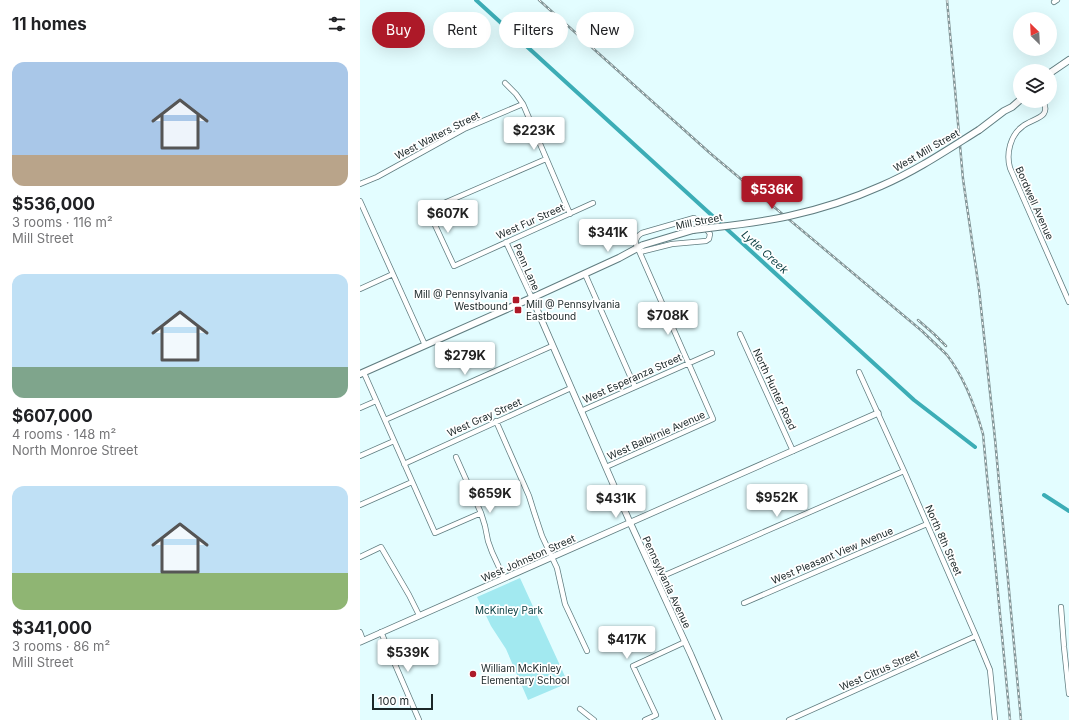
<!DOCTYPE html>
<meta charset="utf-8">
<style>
body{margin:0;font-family:Inter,sans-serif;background:#f6f6f6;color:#202124;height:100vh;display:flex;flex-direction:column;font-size:15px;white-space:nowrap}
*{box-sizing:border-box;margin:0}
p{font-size:13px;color:#757577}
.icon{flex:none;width:22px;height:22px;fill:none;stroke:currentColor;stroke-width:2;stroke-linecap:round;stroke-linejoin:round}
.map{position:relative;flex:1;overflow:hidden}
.sheet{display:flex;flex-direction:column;background:#fff;width:360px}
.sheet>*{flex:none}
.hud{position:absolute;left:12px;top:12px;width:380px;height:36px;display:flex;gap:8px}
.needle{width:26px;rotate:336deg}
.tools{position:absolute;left:653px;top:12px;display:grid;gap:8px}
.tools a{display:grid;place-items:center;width:44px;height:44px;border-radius:50%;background:#fff;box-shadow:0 4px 16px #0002;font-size:20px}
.scale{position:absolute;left:12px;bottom:10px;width:61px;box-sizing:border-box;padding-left:4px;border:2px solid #1b2728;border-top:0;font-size:11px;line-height:14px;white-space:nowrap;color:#1b2728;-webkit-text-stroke:3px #fff;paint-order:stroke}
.price{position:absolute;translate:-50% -34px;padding:0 9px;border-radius:4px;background:#fff;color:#222;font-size:13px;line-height:26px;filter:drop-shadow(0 1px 2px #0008)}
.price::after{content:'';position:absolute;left:50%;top:24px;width:12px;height:9px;margin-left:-6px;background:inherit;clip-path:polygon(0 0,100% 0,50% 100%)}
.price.active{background:#ad1928;color:#fff}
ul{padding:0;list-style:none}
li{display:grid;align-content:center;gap:8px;height:212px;padding:0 12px}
li span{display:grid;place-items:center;height:124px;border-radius:12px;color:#555}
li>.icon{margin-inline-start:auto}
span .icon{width:72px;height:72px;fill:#fffc;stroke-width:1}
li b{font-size:17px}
h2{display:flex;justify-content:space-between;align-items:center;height:48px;padding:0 12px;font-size:17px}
.tag{padding:0 14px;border-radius:18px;background:#fff;box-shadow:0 4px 16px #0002;font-size:14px;line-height:36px}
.tag.active{background:#ad1928;color:#fff}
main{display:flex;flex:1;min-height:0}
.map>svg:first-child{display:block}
.park{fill:#a2e9f0}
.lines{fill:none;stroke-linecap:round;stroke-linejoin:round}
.canal{stroke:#3cadb6;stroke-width:4}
.minor-casing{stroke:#607d80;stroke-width:6}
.tertiary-casing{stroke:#607d80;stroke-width:7}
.secondary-casing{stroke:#607d80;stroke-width:8}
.minor{stroke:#fff;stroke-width:4.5}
.tertiary{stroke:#fff;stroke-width:5.5}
.secondary{stroke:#fff;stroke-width:6}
.rail-casing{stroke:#839698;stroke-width:2.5}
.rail{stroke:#fff;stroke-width:1;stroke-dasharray:3;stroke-linecap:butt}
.secondary-bridge-casing{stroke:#607d80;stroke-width:8;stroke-linecap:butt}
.secondary-bridge{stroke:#fff;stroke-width:6}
.poi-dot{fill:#ad1928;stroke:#fff;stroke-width:1.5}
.labels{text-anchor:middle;stroke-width:3.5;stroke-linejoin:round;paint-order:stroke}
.street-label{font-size:10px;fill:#1b2728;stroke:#fff}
.poi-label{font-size:10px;fill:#1b2728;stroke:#fff;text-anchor:start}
.park-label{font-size:10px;fill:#03393d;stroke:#fff}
.water-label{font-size:11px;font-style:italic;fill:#0a3e42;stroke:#fff}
</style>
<main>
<section class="sheet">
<h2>11 homes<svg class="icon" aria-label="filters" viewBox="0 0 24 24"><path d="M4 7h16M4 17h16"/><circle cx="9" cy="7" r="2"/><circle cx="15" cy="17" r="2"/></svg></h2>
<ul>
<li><span style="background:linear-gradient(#a9c7e8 75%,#b9a48a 0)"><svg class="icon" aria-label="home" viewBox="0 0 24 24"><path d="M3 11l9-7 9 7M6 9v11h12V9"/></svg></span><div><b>$536,000</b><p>3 rooms · 116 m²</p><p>Mill Street</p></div></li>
<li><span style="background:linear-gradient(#bfe0f5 75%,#7fa58c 0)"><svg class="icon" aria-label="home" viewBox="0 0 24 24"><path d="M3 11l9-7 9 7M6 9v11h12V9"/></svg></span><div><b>$607,000</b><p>4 rooms · 148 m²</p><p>North Monroe Street</p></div></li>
<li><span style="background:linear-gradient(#bfe0f5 70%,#8fb573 0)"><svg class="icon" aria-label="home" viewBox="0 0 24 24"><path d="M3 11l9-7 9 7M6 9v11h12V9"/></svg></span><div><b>$341,000</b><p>3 rooms · 86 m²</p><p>Mill Street</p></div></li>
</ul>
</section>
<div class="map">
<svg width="709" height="720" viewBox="0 0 709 720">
<rect width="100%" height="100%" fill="#e3fdff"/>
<path class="park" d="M160,578l48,105 -40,17 -22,-51 -15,-23 -14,-29z"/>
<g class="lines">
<path class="canal" d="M116,0l438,400 61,47
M684,495l25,16"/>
<g class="minor-casing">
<path id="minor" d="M694,2l3,-2
M145,83l11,11 7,10 47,110
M683,101c9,17 -10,17 -20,25 -13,9 -17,28 -13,42l59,134
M186,159l-118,51 26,56 139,-63
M0,184l17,-7 87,-48 59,-25
M0,201l65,144
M146,242l26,56
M225,274l50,113
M0,289l33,-15
M380,334l53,117
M499,372l45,99 72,165 14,34 5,50
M4,373l71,160 46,-20
M0,408l16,-7
M221,411l131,-58
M25,420l167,-74
M136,421l33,75 5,16 8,24 15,32 8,36 22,47
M0,456l34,-15
M96,457l25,56 4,13 3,15 4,11 12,26
M44,464l167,-76
M246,467l107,-48 -77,-175c-1,-5 1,-8 6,-11l52,-15 8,5 8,11 -1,5 -3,2 -34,3 -32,8
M0,505l52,-23
M0,557l21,-10 28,48 10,20
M296,579l248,-108
M384,603l183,-79
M701,607l3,40 5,47
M0,632l3,8
M21,632l38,88
M220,709l14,11
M285,720l11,-5 -23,-49 52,-24
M429,720l187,-84"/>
</g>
<g class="tertiary-casing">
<path id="tertiary" d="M172,298l96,220 63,137 28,65
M0,642l518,-229"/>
</g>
<g class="secondary-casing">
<path id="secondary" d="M690,73l19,-13
M619,130l25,-19 8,-4 8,-7
M0,374l176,-78 83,-38 24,-13 50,-15"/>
</g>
<use href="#minor" class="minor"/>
<use href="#tertiary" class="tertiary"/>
<use href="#secondary" class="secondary"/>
<g class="rail-casing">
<path id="rail" d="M179,0l172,154 211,177c8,8 17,16 25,24 18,23 28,51 36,79l27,286
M587,0l16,179 16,110 16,150 26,281
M558,320l16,14 12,12"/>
</g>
<use href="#rail" class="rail"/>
<g class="secondary-bridge-casing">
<path id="secondary-bridge" d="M333,230c32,-4 65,-7 96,-14 32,-7 63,-17 92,-30 35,-15 66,-36 98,-56"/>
</g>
<use href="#secondary-bridge" class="secondary-bridge"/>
</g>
<g class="poi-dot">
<rect x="152" y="296" width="8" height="8" rx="2"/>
<rect x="154" y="306" width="8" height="8" rx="2"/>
<circle cx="113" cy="674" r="4"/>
</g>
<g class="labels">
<g class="street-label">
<text transform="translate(77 135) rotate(-27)" y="4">West Walters Street</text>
<text transform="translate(566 150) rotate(-30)" y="4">West Mill Street</text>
<text transform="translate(675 203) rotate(66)" y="4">Bordwell Avenue</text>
<text transform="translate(170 221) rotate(-24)" y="4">West Fur Street</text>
<text transform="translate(339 221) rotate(-11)" y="4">Mill Street</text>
<text transform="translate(167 267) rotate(66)" y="4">Penn Lane</text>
<text transform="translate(272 378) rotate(-24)" y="4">West Esperanza Street</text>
<text transform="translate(415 389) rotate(65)" y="4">North Hunter Road</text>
<text transform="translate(124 417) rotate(-24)" y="4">West Gray Street</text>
<text transform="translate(296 435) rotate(-24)" y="4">West Balbirnie Avenue</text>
<text transform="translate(584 540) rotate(66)" y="4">North 8th Street</text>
<text transform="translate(472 555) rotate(-23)" y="4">West Pleasant View Avenue</text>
<text transform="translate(168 558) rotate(-24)" y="4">West Johnston Street</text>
<text transform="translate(307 582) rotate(65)" y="4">Pennsylvania Avenue</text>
<text transform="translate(519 670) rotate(-24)" y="4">West Citrus Street</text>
</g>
<g class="poi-label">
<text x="148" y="298" text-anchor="end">Mill @ Pennsylvania<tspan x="148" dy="12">Westbound</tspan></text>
<text x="166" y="308">Mill @ Pennsylvania<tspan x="166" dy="12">Eastbound</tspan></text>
<text x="121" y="672">William McKinley<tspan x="121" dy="12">Elementary School</tspan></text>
</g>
<g class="park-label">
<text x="149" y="614">McKinley Park</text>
</g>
<g class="water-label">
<text transform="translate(405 252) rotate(42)" y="4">Lytle Creek</text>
</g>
</g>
</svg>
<div class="tools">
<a><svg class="needle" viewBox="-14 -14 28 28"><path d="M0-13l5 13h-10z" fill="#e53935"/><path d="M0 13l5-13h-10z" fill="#757577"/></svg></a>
<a><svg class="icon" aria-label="layers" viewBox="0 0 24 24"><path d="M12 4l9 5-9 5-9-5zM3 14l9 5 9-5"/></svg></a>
</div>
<div class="scale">100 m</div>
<b class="price" style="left:174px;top:151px">$223K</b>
<b class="price active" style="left:412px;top:210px">$536K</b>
<b class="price" style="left:88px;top:234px">$607K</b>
<b class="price" style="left:248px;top:253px">$341K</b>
<b class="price" style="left:308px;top:336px">$708K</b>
<b class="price" style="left:105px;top:376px">$279K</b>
<b class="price" style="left:130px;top:514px">$659K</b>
<b class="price" style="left:417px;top:518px">$952K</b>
<b class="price" style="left:256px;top:519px">$431K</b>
<b class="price" style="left:267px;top:660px">$417K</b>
<b class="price" style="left:48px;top:673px">$539K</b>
<div class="hud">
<a class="tag active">Buy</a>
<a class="tag">Rent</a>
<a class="tag">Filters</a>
<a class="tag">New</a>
</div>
</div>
</main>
